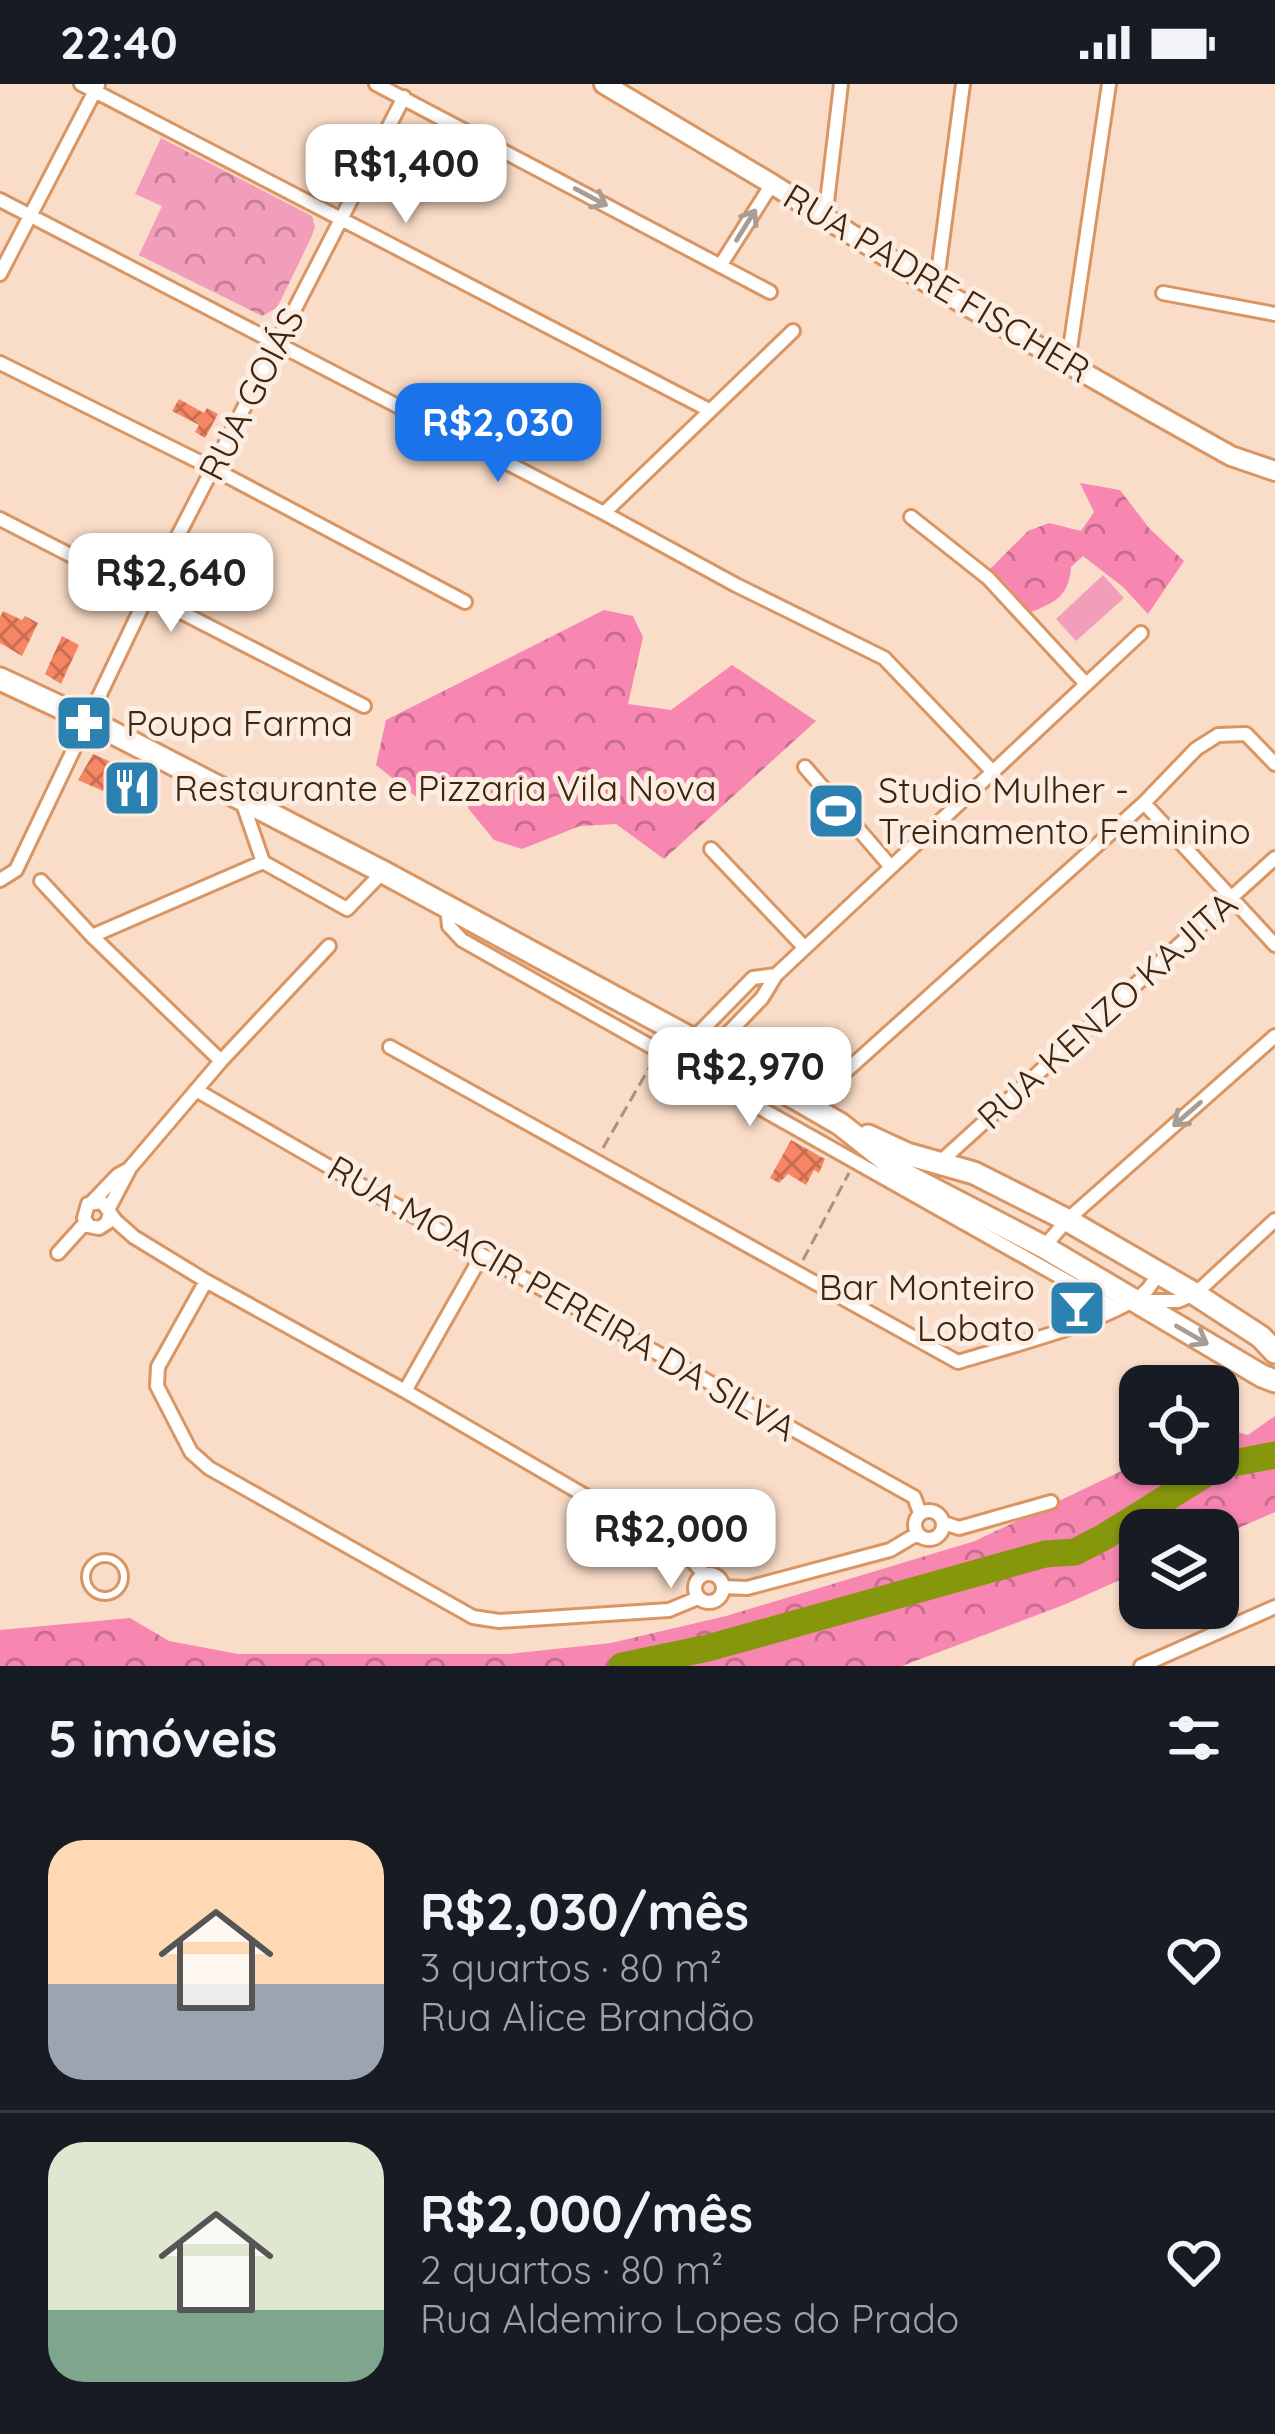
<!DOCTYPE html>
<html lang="pt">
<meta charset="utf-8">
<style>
body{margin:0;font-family:Quicksand,sans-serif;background:#242831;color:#f1f3f6;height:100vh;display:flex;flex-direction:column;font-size:45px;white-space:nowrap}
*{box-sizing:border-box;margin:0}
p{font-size:39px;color:#9ea1a6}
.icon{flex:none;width:66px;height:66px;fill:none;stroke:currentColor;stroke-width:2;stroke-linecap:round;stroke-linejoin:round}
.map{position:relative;height:1582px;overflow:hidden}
.panel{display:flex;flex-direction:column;background:#171b24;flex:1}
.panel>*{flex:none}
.buttons{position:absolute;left:1119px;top:1281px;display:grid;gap:24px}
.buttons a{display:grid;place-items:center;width:120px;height:120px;border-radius:24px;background:#171b24;box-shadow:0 3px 9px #0004;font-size:60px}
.price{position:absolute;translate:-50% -102px;padding:0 27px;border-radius:24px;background:#fff;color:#222;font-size:39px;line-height:78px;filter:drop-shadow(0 3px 6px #0008)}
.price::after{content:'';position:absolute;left:50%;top:72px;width:36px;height:27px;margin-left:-18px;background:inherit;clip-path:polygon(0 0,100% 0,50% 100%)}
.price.current{background:#1a73e8;color:#fff}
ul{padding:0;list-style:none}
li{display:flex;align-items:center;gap:36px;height:300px;padding:0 48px}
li+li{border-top:3px solid #363941}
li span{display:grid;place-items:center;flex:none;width:336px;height:240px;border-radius:36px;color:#555}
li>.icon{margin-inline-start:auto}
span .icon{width:144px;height:144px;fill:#fffc;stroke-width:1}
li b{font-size:51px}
h2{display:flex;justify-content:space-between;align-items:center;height:144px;padding:0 48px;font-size:51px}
.status{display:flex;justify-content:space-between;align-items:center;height:84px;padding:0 60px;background:#171b24;direction:ltr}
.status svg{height:33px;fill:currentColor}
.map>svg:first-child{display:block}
.grass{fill:#f29dba}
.forest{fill:url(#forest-crowns)}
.park{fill:url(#park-crowns)}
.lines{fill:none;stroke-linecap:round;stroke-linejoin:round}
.river{stroke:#86970c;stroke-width:27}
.building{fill:url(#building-cross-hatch)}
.lane-casing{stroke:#d99662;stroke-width:12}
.street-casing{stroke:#d99662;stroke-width:18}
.secondary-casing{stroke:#d99662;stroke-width:24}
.primary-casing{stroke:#d99662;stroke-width:27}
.path{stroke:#ad917c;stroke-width:3;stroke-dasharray:12 6;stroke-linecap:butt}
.lane{stroke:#fff;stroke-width:6}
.street{stroke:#fff;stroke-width:12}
.secondary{stroke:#fff;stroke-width:18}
.primary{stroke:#fff;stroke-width:21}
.oneway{stroke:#a99c93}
.labels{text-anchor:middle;stroke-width:10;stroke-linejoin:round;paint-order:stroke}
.street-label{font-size:36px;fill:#3f240e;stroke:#fcede3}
.poi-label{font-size:36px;fill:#3f240e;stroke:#fcede3;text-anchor:start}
</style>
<div class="status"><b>22:40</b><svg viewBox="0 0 49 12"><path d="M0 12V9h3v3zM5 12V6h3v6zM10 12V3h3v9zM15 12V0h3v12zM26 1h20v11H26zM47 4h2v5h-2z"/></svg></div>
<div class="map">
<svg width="1275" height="1582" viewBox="0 0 1275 1582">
<defs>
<pattern id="forest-crowns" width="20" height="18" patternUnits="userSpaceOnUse" patternTransform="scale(3)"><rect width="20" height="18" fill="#f786b0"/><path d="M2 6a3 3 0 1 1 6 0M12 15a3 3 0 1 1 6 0" fill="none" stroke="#c96d8e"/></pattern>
<pattern id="park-crowns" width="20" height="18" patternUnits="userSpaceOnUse" patternTransform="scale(3)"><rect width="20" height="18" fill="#f29dba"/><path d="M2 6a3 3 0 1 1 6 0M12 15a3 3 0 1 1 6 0" fill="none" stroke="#c58096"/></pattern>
<pattern id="building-cross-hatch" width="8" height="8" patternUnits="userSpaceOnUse" patternTransform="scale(3)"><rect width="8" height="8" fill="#f68564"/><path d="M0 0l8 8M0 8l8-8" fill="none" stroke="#c96d51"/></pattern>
</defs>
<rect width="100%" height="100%" fill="#faddc8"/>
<path class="grass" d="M1103,491l21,23 -48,43 -20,-22z"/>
<path class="forest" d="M1080,399l40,7 29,38 35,33 -36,53 -25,-27 -40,-31 -12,11c-2,29 -15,35 -40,45l-43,-41 40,-40 21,-8 32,8 13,-19z
M604,526l29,6 10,21 -15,67 43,6 61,-45 84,56 -152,138 -48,-35 -36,2 -58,23 -28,-9 -26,-32 -1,-32 -48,23 -43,-34 10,-45z
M1275,1332v96l-57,25v-7h-78v41l-74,33 -164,62h-902v-36l130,-12 39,23 69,13h270l103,-11 115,-27 249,-75 157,-75 86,-2v-37l30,8z"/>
<path class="park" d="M161,54l151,78 3,11 -4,11 -34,70 -15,8 -123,-61 23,-49 -27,-12z"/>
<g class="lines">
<path class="river" d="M622,1582l86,-18 337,-94 30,-2 29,-15 114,-71 57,-11"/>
</g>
<path class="building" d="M179,315l25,14 3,-5 11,6 -13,24 -10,-6 4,-7 -27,-14z
M3,527l19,9 3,-4 13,7 -16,33 -22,-13v-26z
M62,552l17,9 -18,39 -16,-10z
M93,670l64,28 -13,27 -66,-29z
M791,1056l34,19 -6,14 -5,-3 -8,15 -18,-11 -9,9 -9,-5z"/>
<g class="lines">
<g class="lane-casing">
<path id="lane" d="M86 1493a19 19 0 1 1 38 0a19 19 0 1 1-38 0Z"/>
</g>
<g class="street-casing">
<path id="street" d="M81,0l628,326
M376,0l394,208
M0,116l604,313 132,72 148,73 109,114
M825,135l16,-135
M720,182l52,-82
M0,190l98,-189
M936,204l27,-204
M1163,209l112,21
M1068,278l41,-278
M0,279l214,106 251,133
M604,429l189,-182
M911,433l77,61 98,106
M0,435l364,187
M805,683l86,100
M242,717l21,61 84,47 36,-37
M1144,719l131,142
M711,765l94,99
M0,796l16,-10 131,-274 257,-499
M41,797l51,55 129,125
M447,823l2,19 13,14 653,368
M92,852l171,-74
M692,956l61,-62 23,-3
M390,963l568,315c44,-14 159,-42 189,-72 2,-2 10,-14 11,-16
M712,966l50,-52 14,-23 365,-342
M196,1006l286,165 432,242 6,16
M811,1022l14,-16 319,-287 52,-54 22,-14 28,-1 29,30
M939,1079l336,-305
M92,1118l26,-27 11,-6 92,-108 108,-115
M109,1124l20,-38
M110,1129l-3,10 -8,5 -10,-2 -5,-8 4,-14 14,-2 14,19 18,16 72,44 199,110 282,164 17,19
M1044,1163l23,-27 208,-184
M58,1169l28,-31
M206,1197l-48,86 -1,19 34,66 18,16 264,149 26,4 170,-11 29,-12
M1145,1217h33l17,-7 80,-74
M405,1307l77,-136
M915 1441a14 14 0 1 1 28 0a14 14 0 1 1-28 0Z
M944,1439l15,5 92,-26
M695 1504a14 14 0 1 1 28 0a14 14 0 1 1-28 0Z
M724,1503l23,1 143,-38 27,-16
M1141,1582l134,-59"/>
</g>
<g class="secondary-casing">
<path id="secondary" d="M604,0l168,100 164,104 213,122 82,46 44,15"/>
</g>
<g class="primary-casing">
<path id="primary" d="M0,595l88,41 295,152 329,178 128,74 62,49 142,74 218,129 13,5
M868,1052l39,18 67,19 93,47 128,74 66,43 14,15"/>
</g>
<path class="path" d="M603,1064l49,-85
M803,1176l46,-87"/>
<use href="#lane" class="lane"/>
<use href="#street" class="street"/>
<use href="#secondary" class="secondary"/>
<use href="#primary" class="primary"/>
</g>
<defs><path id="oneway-shaft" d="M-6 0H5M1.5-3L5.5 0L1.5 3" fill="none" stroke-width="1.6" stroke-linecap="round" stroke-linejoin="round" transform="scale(3)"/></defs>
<g class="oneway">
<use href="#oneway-shaft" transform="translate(591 113) rotate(28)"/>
<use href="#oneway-shaft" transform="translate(746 141) rotate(-58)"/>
<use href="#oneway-shaft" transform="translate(1187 1030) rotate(139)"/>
<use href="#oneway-shaft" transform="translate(1192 1251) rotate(30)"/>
</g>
<defs>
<g id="pharmacy-square" transform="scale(3)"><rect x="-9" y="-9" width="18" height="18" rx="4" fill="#2b81b0" stroke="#fcede3"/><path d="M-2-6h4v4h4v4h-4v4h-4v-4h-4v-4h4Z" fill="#fff"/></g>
<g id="restaurant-square" transform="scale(3)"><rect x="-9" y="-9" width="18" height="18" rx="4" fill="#2b81b0" stroke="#fcede3"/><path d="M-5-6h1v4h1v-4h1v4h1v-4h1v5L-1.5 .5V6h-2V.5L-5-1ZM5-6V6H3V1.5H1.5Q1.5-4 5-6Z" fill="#fff"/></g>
<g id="stadium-square" transform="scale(3)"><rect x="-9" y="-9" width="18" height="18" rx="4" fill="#2b81b0" stroke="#fcede3"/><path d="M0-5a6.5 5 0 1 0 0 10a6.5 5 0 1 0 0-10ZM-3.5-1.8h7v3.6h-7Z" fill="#fff"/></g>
<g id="bar-square" transform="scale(3)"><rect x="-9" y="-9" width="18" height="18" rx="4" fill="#2b81b0" stroke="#fcede3"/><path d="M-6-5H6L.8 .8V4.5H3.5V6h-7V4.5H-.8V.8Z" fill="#fff"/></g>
</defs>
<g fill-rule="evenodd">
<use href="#pharmacy-square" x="84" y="639"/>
<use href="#restaurant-square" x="132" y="704"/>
<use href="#stadium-square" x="836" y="727"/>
<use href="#bar-square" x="1077" y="1224"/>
</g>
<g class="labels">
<g class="street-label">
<text transform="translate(937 199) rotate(31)" y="13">RUA PADRE FISCHER</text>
<text transform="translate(251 310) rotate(-63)" y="13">RUA GOIÁS</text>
<text transform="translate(1107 926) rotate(-42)" y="13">RUA KENZO KAJITA</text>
<text transform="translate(562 1214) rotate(30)" y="13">RUA MOACIR PEREIRA DA SILVA</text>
</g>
<g class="poi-label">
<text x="126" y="652">Poupa Farma</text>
<text x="174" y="717">Restaurante e Pizzaria Vila Nova</text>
<text x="878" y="719">Studio Mulher -<tspan x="878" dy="41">Treinamento Feminino</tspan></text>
<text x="1035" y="1216" text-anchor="end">Bar Monteiro<tspan x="1035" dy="41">Lobato</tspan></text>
</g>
</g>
</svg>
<div class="buttons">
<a><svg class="icon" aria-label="locate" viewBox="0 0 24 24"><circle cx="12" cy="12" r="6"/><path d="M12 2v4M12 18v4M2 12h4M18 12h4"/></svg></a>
<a><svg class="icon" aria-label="layers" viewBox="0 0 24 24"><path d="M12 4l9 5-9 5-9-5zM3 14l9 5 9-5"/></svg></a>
</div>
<b class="price" style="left:406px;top:142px">R$1,400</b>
<b class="price current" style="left:498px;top:401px">R$2,030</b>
<b class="price" style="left:171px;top:551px">R$2,640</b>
<b class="price" style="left:750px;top:1045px">R$2,970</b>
<b class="price" style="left:671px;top:1507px">R$2,000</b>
</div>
<section class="panel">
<h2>5 imóveis<svg class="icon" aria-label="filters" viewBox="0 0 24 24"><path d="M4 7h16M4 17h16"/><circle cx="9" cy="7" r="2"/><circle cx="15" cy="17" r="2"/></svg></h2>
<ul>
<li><span style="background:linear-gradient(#ffd9b3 60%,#9aa5b1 0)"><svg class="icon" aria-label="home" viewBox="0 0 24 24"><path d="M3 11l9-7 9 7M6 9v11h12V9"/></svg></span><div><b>R$2,030/mês</b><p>3 quartos · 80 m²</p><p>Rua Alice Brandão</p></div><svg class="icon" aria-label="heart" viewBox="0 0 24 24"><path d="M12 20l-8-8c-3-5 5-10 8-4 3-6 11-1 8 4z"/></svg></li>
<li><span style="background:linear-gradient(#dfe7d0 70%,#7fa58c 0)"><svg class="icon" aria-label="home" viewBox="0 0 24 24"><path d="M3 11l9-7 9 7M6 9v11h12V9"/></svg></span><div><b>R$2,000/mês</b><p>2 quartos · 80 m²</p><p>Rua Aldemiro Lopes do Prado</p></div><svg class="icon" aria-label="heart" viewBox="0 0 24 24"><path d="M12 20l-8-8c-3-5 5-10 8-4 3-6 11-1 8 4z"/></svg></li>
</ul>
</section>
